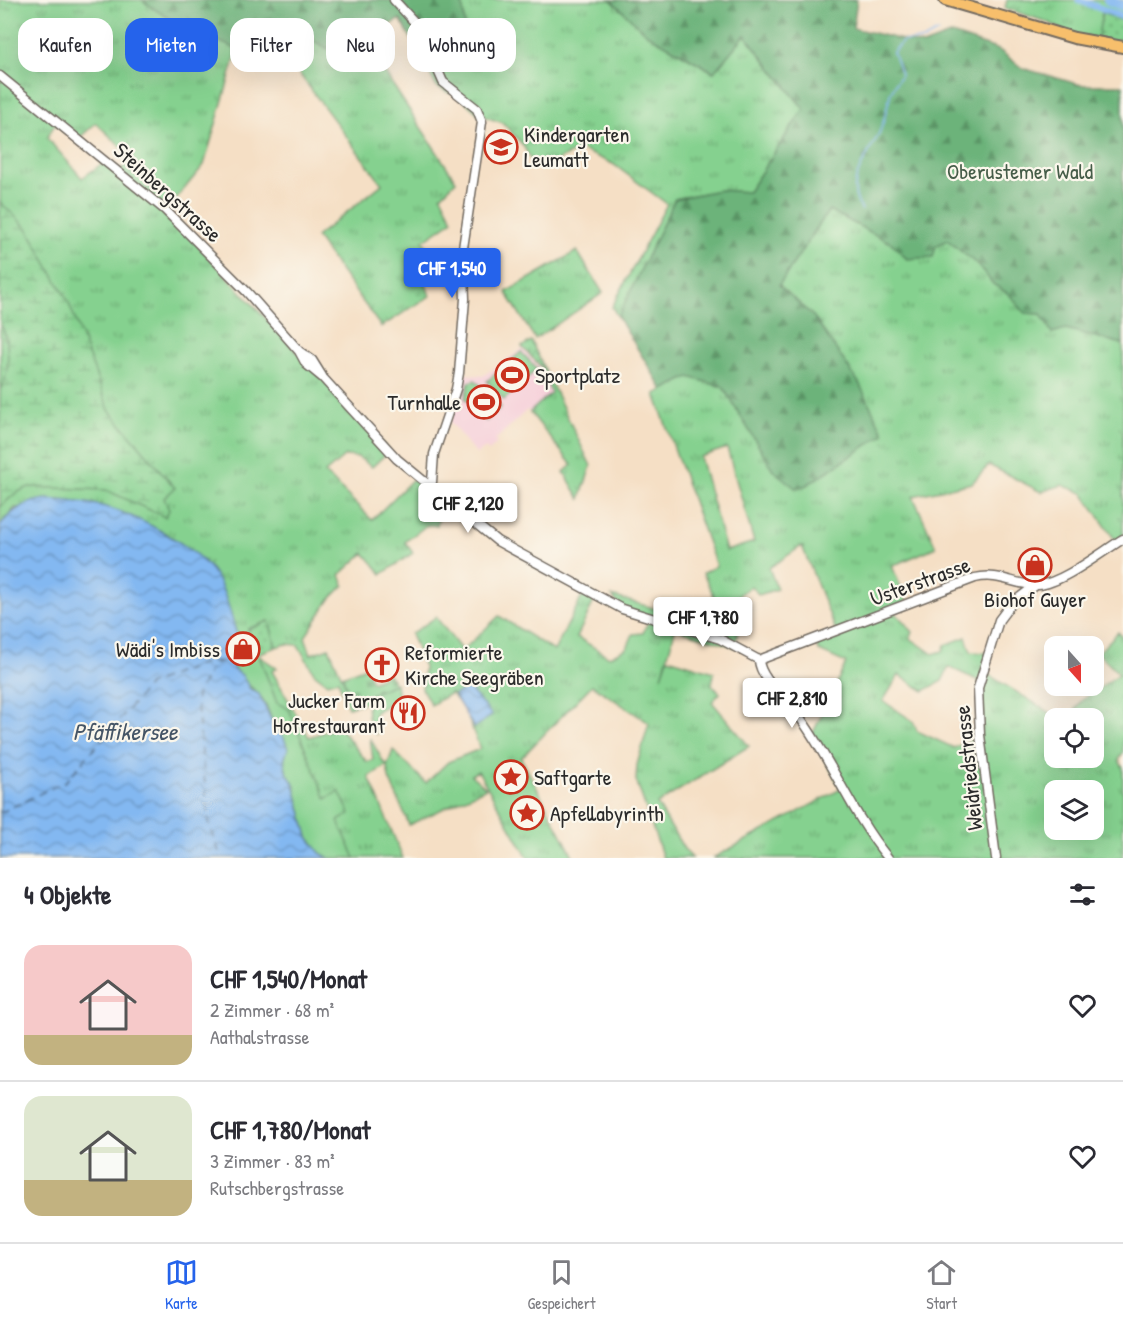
<!DOCTYPE html>
<html lang="de">
<meta charset="utf-8">
<style>
body{margin:0;font-family:"Patrick Hand",sans-serif;background:#f2f2f3;color:#2b2b33;height:100vh;display:flex;flex-direction:column;font-size:22px;white-space:nowrap}
*{box-sizing:border-box;margin:0}
p{font-size:20px;color:#7c7c81}
.icon{flex:none;width:33px;height:33px;fill:none;stroke:currentColor;stroke-width:2;stroke-linecap:round;stroke-linejoin:round}
.map{position:relative;height:858px;overflow:hidden}
.sheet{display:flex;flex-direction:column;background:#fff;flex:1}
.sheet>*{flex:none}
.hud{position:absolute;left:18px;top:18px;width:600px;height:54px;display:flex;gap:12px}
.needle{width:39px;rotate:159deg}
.fabs{position:absolute;left:1044px;top:636px;display:grid;gap:12px}
.fabs a{display:grid;place-items:center;width:60px;height:60px;border-radius:12px;background:#fff;box-shadow:0 6px 24px #0002;font-size:30px}
.price{position:absolute;translate:-50% -51px;padding:0 14px;border-radius:6px;background:#fff;color:#222;font-size:20px;line-height:39px;filter:drop-shadow(0 2px 3px #0008)}
.price::after{content:'';position:absolute;left:50%;top:36px;width:18px;height:14px;margin-left:-9px;background:inherit;clip-path:polygon(0 0,100% 0,50% 100%)}
.price.active{background:#2563eb;color:#fff}
ul{padding:0;list-style:none}
li{display:flex;align-items:center;gap:18px;height:150px;padding:0 24px}
li+li{border-top:2px solid #e1e1e2}
li span{display:grid;place-items:center;flex:none;width:168px;height:120px;border-radius:18px;color:#555}
li>.icon{margin-inline-start:auto}
span .icon{width:72px;height:72px;fill:#fffc;stroke-width:1}
li b{font-size:26px}
h2{display:flex;justify-content:space-between;align-items:center;height:72px;padding:0 24px;font-size:26px}
.chip{padding:0 21px;border-radius:18px;background:#fff;box-shadow:0 6px 24px #0002;font-size:21px;line-height:54px}
.chip.active{background:#2563eb;color:#fff}
.tabs{display:flex;justify-content:space-around;align-items:center;height:84px;border-top:2px solid #e1e1e2;background:#fff;font-size:16px;color:#7c7c81}
.tabs a{display:grid;justify-items:center;gap:3px}
.tabs .active{color:#2563eb}
.map>svg:first-child{display:block}
.built{fill:#f6cfd9}
.grass{fill:url(#grass-tufts);stroke:#587e5d;stroke-width:1.5;fill-rule:evenodd}
.forest{fill:url(#forest-firs);stroke:#4c6f52;stroke-width:1.5}
.wetland{fill:url(#wetland-marsh);stroke:#587e5d;stroke-width:1.5}
.cemetery{fill:url(#cemetery-stones);stroke:#587e5d;stroke-width:1.5}
.park{fill:#85d18f;stroke:#587e5d;stroke-width:1.5}
.garden{fill:url(#garden-dots);stroke:#587e5d;stroke-width:1.5}
.water{fill:url(#water-waves);stroke:#57728e;stroke-width:1.5}
.lines{fill:none;stroke-linecap:round;stroke-linejoin:round}
.stream{stroke:#83b8f1;stroke-width:1.5}
.canal{stroke:#83b8f1;stroke-width:7}
.river{stroke:#83b8f1;stroke-width:10}
.ferry{stroke:#455566;stroke-width:1.5;stroke-dasharray:8 6;stroke-linecap:butt}
.minor-casing{stroke:#726a61;stroke-width:11}
.major-casing{stroke:#726a61;stroke-width:14}
.minor{stroke:#fff;stroke-width:8}
.major{stroke:#f7bf6c;stroke-width:10}
.labels{text-anchor:middle;stroke-width:4.5;stroke-linejoin:round;paint-order:stroke}
.poi-label{font-size:22px;fill:#2b2b2b;stroke:#fbf7ec;text-anchor:start}
.park-label{font-size:22px;fill:#465d49;stroke:#fbf7ec}
.street-label{font-size:22px;fill:#2b2b2b;stroke:#fbf7ec}
.water-label{font-size:24px;font-style:italic;fill:#455566;stroke:#fbf7ec}
</style>
<div class="map">
<svg width="1123" height="858" viewBox="0 0 1123 858">
<defs>
<pattern id="grass-tufts" width="24" height="20" patternUnits="userSpaceOnUse" patternTransform="scale(1.5)"><rect width="24" height="20" fill="#85d18f"/><path d="M3 7l-1-3M5 7V3M7 7l1-3M15 17l-1-3M17 17v-4M19 17l1-3" fill="none" stroke="#6daa75"/></pattern>
<pattern id="forest-firs" width="22" height="20" patternUnits="userSpaceOnUse" patternTransform="scale(1.5)"><rect width="22" height="20" fill="#6cb37a"/><path d="M5 1l3.5 6h-7zM16 11l3.5 6h-7z" fill="#599264"/></pattern>
<pattern id="wetland-marsh" width="20" height="14" patternUnits="userSpaceOnUse" patternTransform="scale(1.5)"><rect width="20" height="14" fill="#85d18f"/><path d="M1 5h8M5 5V1M11 12h8M15 12V8" fill="none" stroke="#6daa75"/></pattern>
<pattern id="cemetery-stones" width="16" height="16" patternUnits="userSpaceOnUse" patternTransform="scale(1.5)"><rect width="16" height="16" fill="#85d18f"/><path d="M2 7V4a2 2 0 0 1 4 0v3zM10 15v-3a2 2 0 0 1 4 0v3z" fill="#6daa75"/></pattern>
<pattern id="garden-dots" width="8" height="8" patternUnits="userSpaceOnUse" patternTransform="scale(1.5)"><rect width="8" height="8" fill="#85d18f"/><path d="M2 2h.1M6 6h.1" fill="none" stroke="#6daa75" stroke-width="1.8" stroke-linecap="round"/></pattern>
<pattern id="water-waves" width="16" height="10" patternUnits="userSpaceOnUse" patternTransform="scale(1.5)"><rect width="16" height="10" fill="#83b8f1"/><path d="M0 5q4-4 8 0t8 0" fill="none" stroke="#6b96c3"/></pattern>
</defs>
<rect width="100%" height="100%" fill="#fbf7ec"/>
<filter id="ink" filterUnits="userSpaceOnUse"><feTurbulence type="fractalNoise" baseFrequency=".0167" numOctaves="2"/><feDisplacementMap in="SourceGraphic" scale="12" xChannelSelector="R" yChannelSelector="G"/><feConvolveMatrix kernelMatrix="1 2 1 2 8 2 1 2 1" color-interpolation-filters="sRGB"/></filter>
<filter id="wash" filterUnits="userSpaceOnUse"><feTurbulence type="fractalNoise" baseFrequency=".008" numOctaves="4" result="noise"/><feDisplacementMap in="SourceGraphic" scale="24" xChannelSelector="R" yChannelSelector="G"/><feGaussianBlur stdDeviation="1.35" result="paint"/><feColorMatrix in="noise" values="0 0 0 0 0 0 0 0 0 0 0 0 0 0 0 0 0 1.4 0 .05"/><feComposite in="paint" operator="in"/></filter>
<g filter="url(#wash)">
<rect width="100%" height="100%" fill="#f5dfc5"/>
<path class="built" d="M522,349l17,18 12,26 -21,19 -3,-2 -32,30 2,3 -8,8 -3,-3 -10,6 -26,-32 9,-24 3,-24 21,2z"/>
<path class="grass" d="M0,0h142c30,24 59,33 92,48l2,7 -32,110 -38,46 223,240 -17,16 -14,-10 -13,-1 -20,17 47,47 41,-41 30,24 -6,22h-10l-22,17 8,11 -31,21 -18,-21 -24,22 4,10 -14,14 -25,38 6,17 18,-6 24,54 43,-19 2,16 -23,13 1,23 -8,-18 -1,-15 -19,5 -10,-27 -11,3 -13,-10 -16,-28 -12,-1 -10,3 -7,-26 -21,8 3,6 -12,6 -18,-52 -34,-41 -16,-11 -22,-12 -50,-20 -84,3 -15,17zM96,123l36,34 -12,14 -17,-8 -21,15 -35,-40 8,-14 24,14z
M462,0h149l36,34 66,38 32,-37 59,74 -56,83 -29,-2 -44,9 -57,118 -6,-10 55,-103 -54,-40 -33,-15 -28,14 -18,3 -11,-21 -20,-22 -23,-8 -27,-24 -4,2 -13,-7 -20,-39 49,-21z
M1007,0h116v21l-21,-8 -5,30 -23,-5 -24,-15 -45,-15z
M270,18l99,52 16,3 71,108 -15,15 12,24 -30,21 17,27 -12,8 -3,6 5,14 -49,31 -65,-90 66,-53 -108,-144 -7,-4 -4,-15z
M829,210l64,34 14,15 40,-20 32,27 14,18 16,10 16,19 16,1 25,15 57,15v195l-6,4 -34,-50 -21,-8 -21,7 -52,-27 -17,18 -59,13 23,51 -44,19 16,38 -15,6 20,22 -3,6 23,16 10,-3 2,-6 21,-8 5,15 17,1 -6,18 77,47h-5v40h40v-40h-24l11,-17 38,-27 -21,-21 20,-21 5,5v115l-4,8 4,8v90h-410l128,-69 -29,-54 34,-72 -27,-12 -5,-10 22,-10 -34,-85 -33,22 8,21 -18,6 -8,-9 -17,13 4,31 -3,17 -77,-24 17,7 -13,46 6,-18 46,14 -2,13 8,8 -8,9 37,44 -92,58 27,45 8,9h-29l-27,-78 1,-15 12,-42 -57,-38 -71,73 53,100h-46l-50,-87 -7,4 15,13 -77,37 -20,-47 -2,-13 -18,12 34,81h-74l-84,-178 19,-9 -5,-15 18,12 -5,3 37,66 30,-10 28,35 6,-2 -3,-22 14,25 4,1 5,-14 33,33 22,-21 32,-13 -15,-39 -14,-17 -20,12 -9,-16 2,-22 -13,-33 25,-17 26,34 37,-35 55,35 31,-60 11,6 -19,40 32,20 18,-9 6,-14 10,-1 6,-13 -27,-11 -10,-13 118,34 -27,-57 13,-7 -61,-172 34,-17 34,10 22,36 69,-106 -35,-32zM727,448l27,94 -28,9 -26,-94zM949,667l30,14 1,55 -26,12 -37,-17 -4,-10 -30,-20 16,-26 25,16 18,-10zM1054,790h40v40h-40z
M577,251l26,42 -68,46 -29,-47z
M531,341l60,125 -11,33 -16,-27 8,-7 -42,-53 21,-19 -10,-26 -19,-20z"/>
<path class="forest" d="M142,0h320l3,26 -49,21 -16,-28 -14,8c2,16 -5,30 -1,46l-16,-3 -99,-52 -7,3 4,15 -33,12c-34,-15 -61,-24 -92,-48z
M611,0h246l-4,28 70,17 29,-11 47,16 23,18 59,17h42v259l-57,-15 -14,4 -11,-19 -16,-1 -16,-19 -16,-10 -14,-18 -32,-26 -11,6 -3,11 -26,2 -14,-15 -64,-34 -50,75 35,32 45,66 25,51 -77,51 -12,3 -22,-18 -50,-83 -34,-10 -26,13 -45,-73 57,-118 44,-9 29,2 56,-83 -59,-74 -31,37 -67,-38z"/>
<path class="wetland" d="M0,202l27,26 42,75 40,107 66,78 -11,10 5,12 -4,7 -59,-27 -77,-3 -13,6 -16,14v-117c11,-17 10,-50 0,-67z"/>
<path class="cemetery" d="M366,667l6,15 17,-8 5,10 -41,18 -11,-26z"/>
<path class="park" d="M521,352l16,17 -33,31 -17,-19z
M475,380l26,27 -15,14 -21,-23 4,-16z
M251,635l26,68 12,6 37,90 13,-8 11,23 -12,7 17,37h-26l-9,-5 -12,-16 -13,-50 -9,-16 -6,-40c-9,-6 -10,-19 -15,-28 -10,-18 -28,-21 -35,-44l11,-6 -5,-10z"/>
<path class="garden" d="M1102,13l21,8v26l-26,-4z
M269,621l7,26 -19,7 -9,-25z"/>
<path class="water" d="M47,499c17,2 34,2 51,6 33,7 99,41 117,70 12,19 17,45 24,66l-3,2 5,10 -11,6 4,11 8,5 8,14 9,5 16,34 9,10 4,11 -4,11 2,11 8,13 14,53 12,16 9,5h-329v-333c14,-16 26,-24 47,-26z
M468,687l24,28 -18,13 -20,-33z"/>
<g class="lines">
<path class="stream" d="M862,210c-20,-28 7,-53 18,-79 5,-12 7,-24 10,-36 2,-7 8,-14 11,-21l-8,-22 10,-11 20,-1 15,-8"/>
<path class="canal" d="M1079,0l44,17"/>
<path class="river" d="M1108,0l15,6"/>
<path class="ferry" d="M0,813l66,-32 84,-97 54,-21 26,-4 -17,5 -17,32 13,127 12,35"/>
</g>
</g>
<g filter="url(#ink)">
<g class="lines">
<g class="minor-casing">
<path id="minor" d="M394,0l25,27 24,55 34,27 5,13 -19,126 2,51 -6,74 -3,16 -22,65 -2,28 -3,4
M0,76l165,134 82,82 52,59 7,13 17,14 74,81 100,82 125,68 98,30 39,21
M299,351l13,9 10,16
M759,660l216,-82c26,-6 39,8 63,7 23,-1 65,-34 85,-46
M759,660c1,19 26,37 37,52 35,46 55,101 92,146
M996,858l-16,-123 -2,-47 21,-68 12,-16 25,-19"/>
</g>
<g class="major-casing">
<path id="major" d="M945,0l129,38 49,9"/>
</g>
<use href="#minor" class="minor"/>
<use href="#major" class="major"/>
</g>
</g>
<defs>
<g id="school-ring" transform="scale(1.725)"><circle r="9.5" fill="#fbf7ec" stroke="#c8321e" stroke-width="1.5"/><path d="M0-5L7-2L0 1L-7-2ZM-4 1L0 2.5L4 1V4Q0 6-4 4Z" fill="#c8321e"/></g>
<g id="stadium-ring" transform="scale(1.725)"><circle r="9.5" fill="#fbf7ec" stroke="#c8321e" stroke-width="1.5"/><path d="M0-5a6.5 5 0 1 0 0 10a6.5 5 0 1 0 0-10ZM-3.5-1.8h7v3.6h-7Z" fill="#c8321e"/></g>
<g id="shop-ring" transform="scale(1.725)"><circle r="9.5" fill="#fbf7ec" stroke="#c8321e" stroke-width="1.5"/><path d="M-5-2.5h2.3a2.7 3.5 0 0 1 5.4 0H5L5.5 6h-11ZM-1.5-2.5h3a1.5 2.3 0 0 0-3 0Z" fill="#c8321e"/></g>
<g id="church-ring" transform="scale(1.725)"><circle r="9.5" fill="#fbf7ec" stroke="#c8321e" stroke-width="1.5"/><path d="M-1.2-6h2.4v3.5h3.3v2.4h-3.3V6h-2.4V-.1h-3.3v-2.4h3.3Z" fill="#c8321e"/></g>
<g id="restaurant-ring" transform="scale(1.725)"><circle r="9.5" fill="#fbf7ec" stroke="#c8321e" stroke-width="1.5"/><path d="M-5-6h1v4h1v-4h1v4h1v-4h1v5L-1.5 .5V6h-2V.5L-5-1ZM5-6V6H3V1.5H1.5Q1.5-4 5-6Z" fill="#c8321e"/></g>
<g id="sight-ring" transform="scale(1.725)"><circle r="9.5" fill="#fbf7ec" stroke="#c8321e" stroke-width="1.5"/><path d="M0-6L1.8-2.2L6-1.7L2.9 1.2L3.7 5.4L0 3.3L-3.7 5.4L-2.9 1.2L-6-1.7L-1.8-2.2Z" fill="#c8321e"/></g>
</defs>
<g fill-rule="evenodd">
<use href="#school-ring" x="501" y="147"/>
<use href="#stadium-ring" x="512" y="375"/>
<use href="#stadium-ring" x="484" y="402"/>
<use href="#shop-ring" x="1035" y="565"/>
<use href="#shop-ring" x="243" y="649"/>
<use href="#church-ring" x="382" y="665"/>
<use href="#restaurant-ring" x="408" y="713"/>
<use href="#sight-ring" x="511" y="777"/>
<use href="#sight-ring" x="527" y="813"/>
</g>
<g class="labels">
<g class="poi-label">
<text x="524" y="142">Kindergarten<tspan x="524" dy="25">Leumatt</tspan></text>
<text x="535" y="383">Sportplatz</text>
<text x="461" y="410" text-anchor="end">Turnhalle</text>
<text x="1035" y="607" text-anchor="middle">Biohof Guyer</text>
<text x="220" y="657" text-anchor="end">Wädi's Imbiss</text>
<text x="405" y="660">Reformierte<tspan x="405" dy="25">Kirche Seegräben</tspan></text>
<text x="385" y="708" text-anchor="end">Jucker Farm<tspan x="385" dy="25">Hofrestaurant</tspan></text>
<text x="534" y="785">Saftgarte</text>
<text x="550" y="821">Apfellabyrinth</text>
</g>
<g class="park-label">
<text x="1020" y="179">Oberustemer Wald</text>
</g>
<g class="street-label">
<text transform="translate(168 192) rotate(42)" y="8">Steinbergstrasse</text>
<text transform="translate(920 581) rotate(-20)" y="8">Usterstrasse</text>
<text transform="translate(968 768) rotate(-96)" y="8">Weidriedstrasse</text>
</g>
<g class="water-label">
<text x="125" y="740">Pfäffikersee</text>
</g>
</g>
</svg>
<div class="fabs">
<a><svg class="needle" viewBox="-14 -14 28 28"><path d="M0-13l5 13h-10z" fill="#e53935"/><path d="M0 13l5-13h-10z" fill="#7c7c81"/></svg></a>
<a><svg class="icon" aria-label="locate" viewBox="0 0 24 24"><circle cx="12" cy="12" r="6"/><path d="M12 2v4M12 18v4M2 12h4M18 12h4"/></svg></a>
<a><svg class="icon" aria-label="layers" viewBox="0 0 24 24"><path d="M12 4l9 5-9 5-9-5zM3 14l9 5 9-5"/></svg></a>
</div>
<b class="price active" style="left:452px;top:299px">CHF 1,540</b>
<b class="price" style="left:468px;top:534px">CHF 2,120</b>
<b class="price" style="left:703px;top:648px">CHF 1,780</b>
<b class="price" style="left:792px;top:729px">CHF 2,810</b>
<div class="hud">
<a class="chip">Kaufen</a>
<a class="chip active">Mieten</a>
<a class="chip">Filter</a>
<a class="chip">Neu</a>
<a class="chip">Wohnung</a>
</div>
</div>
<section class="sheet">
<h2>4 Objekte<svg class="icon" aria-label="filters" viewBox="0 0 24 24"><path d="M4 7h16M4 17h16"/><circle cx="9" cy="7" r="2"/><circle cx="15" cy="17" r="2"/></svg></h2>
<ul>
<li><span style="background:linear-gradient(#f6c9c9 75%,#c2b280 0)"><svg class="icon" aria-label="home" viewBox="0 0 24 24"><path d="M3 11l9-7 9 7M6 9v11h12V9"/></svg></span><div><b>CHF 1,540/Monat</b><p>2 Zimmer · 68 m²</p><p>Aathalstrasse</p></div><svg class="icon" aria-label="heart" viewBox="0 0 24 24"><path d="M12 20l-8-8c-3-5 5-10 8-4 3-6 11-1 8 4z"/></svg></li>
<li><span style="background:linear-gradient(#dfe7d0 70%,#c2b280 0)"><svg class="icon" aria-label="home" viewBox="0 0 24 24"><path d="M3 11l9-7 9 7M6 9v11h12V9"/></svg></span><div><b>CHF 1,780/Monat</b><p>3 Zimmer · 83 m²</p><p>Rutschbergstrasse</p></div><svg class="icon" aria-label="heart" viewBox="0 0 24 24"><path d="M12 20l-8-8c-3-5 5-10 8-4 3-6 11-1 8 4z"/></svg></li>
</ul>
</section>
<nav class="tabs">
<a class="active"><svg class="icon" aria-label="map" viewBox="0 0 24 24"><path d="M3 6l6-2 6 2 6-2v14l-6 2-6-2-6 2zM9 4v14M15 6v14"/></svg>Karte</a>
<a><svg class="icon" aria-label="saved" viewBox="0 0 24 24"><path d="M7 4h10v16l-5-4-5 4z"/></svg>Gespeichert</a>
<a><svg class="icon" aria-label="home" viewBox="0 0 24 24"><path d="M3 11l9-7 9 7M6 9v11h12V9"/></svg>Start</a>
</nav>
